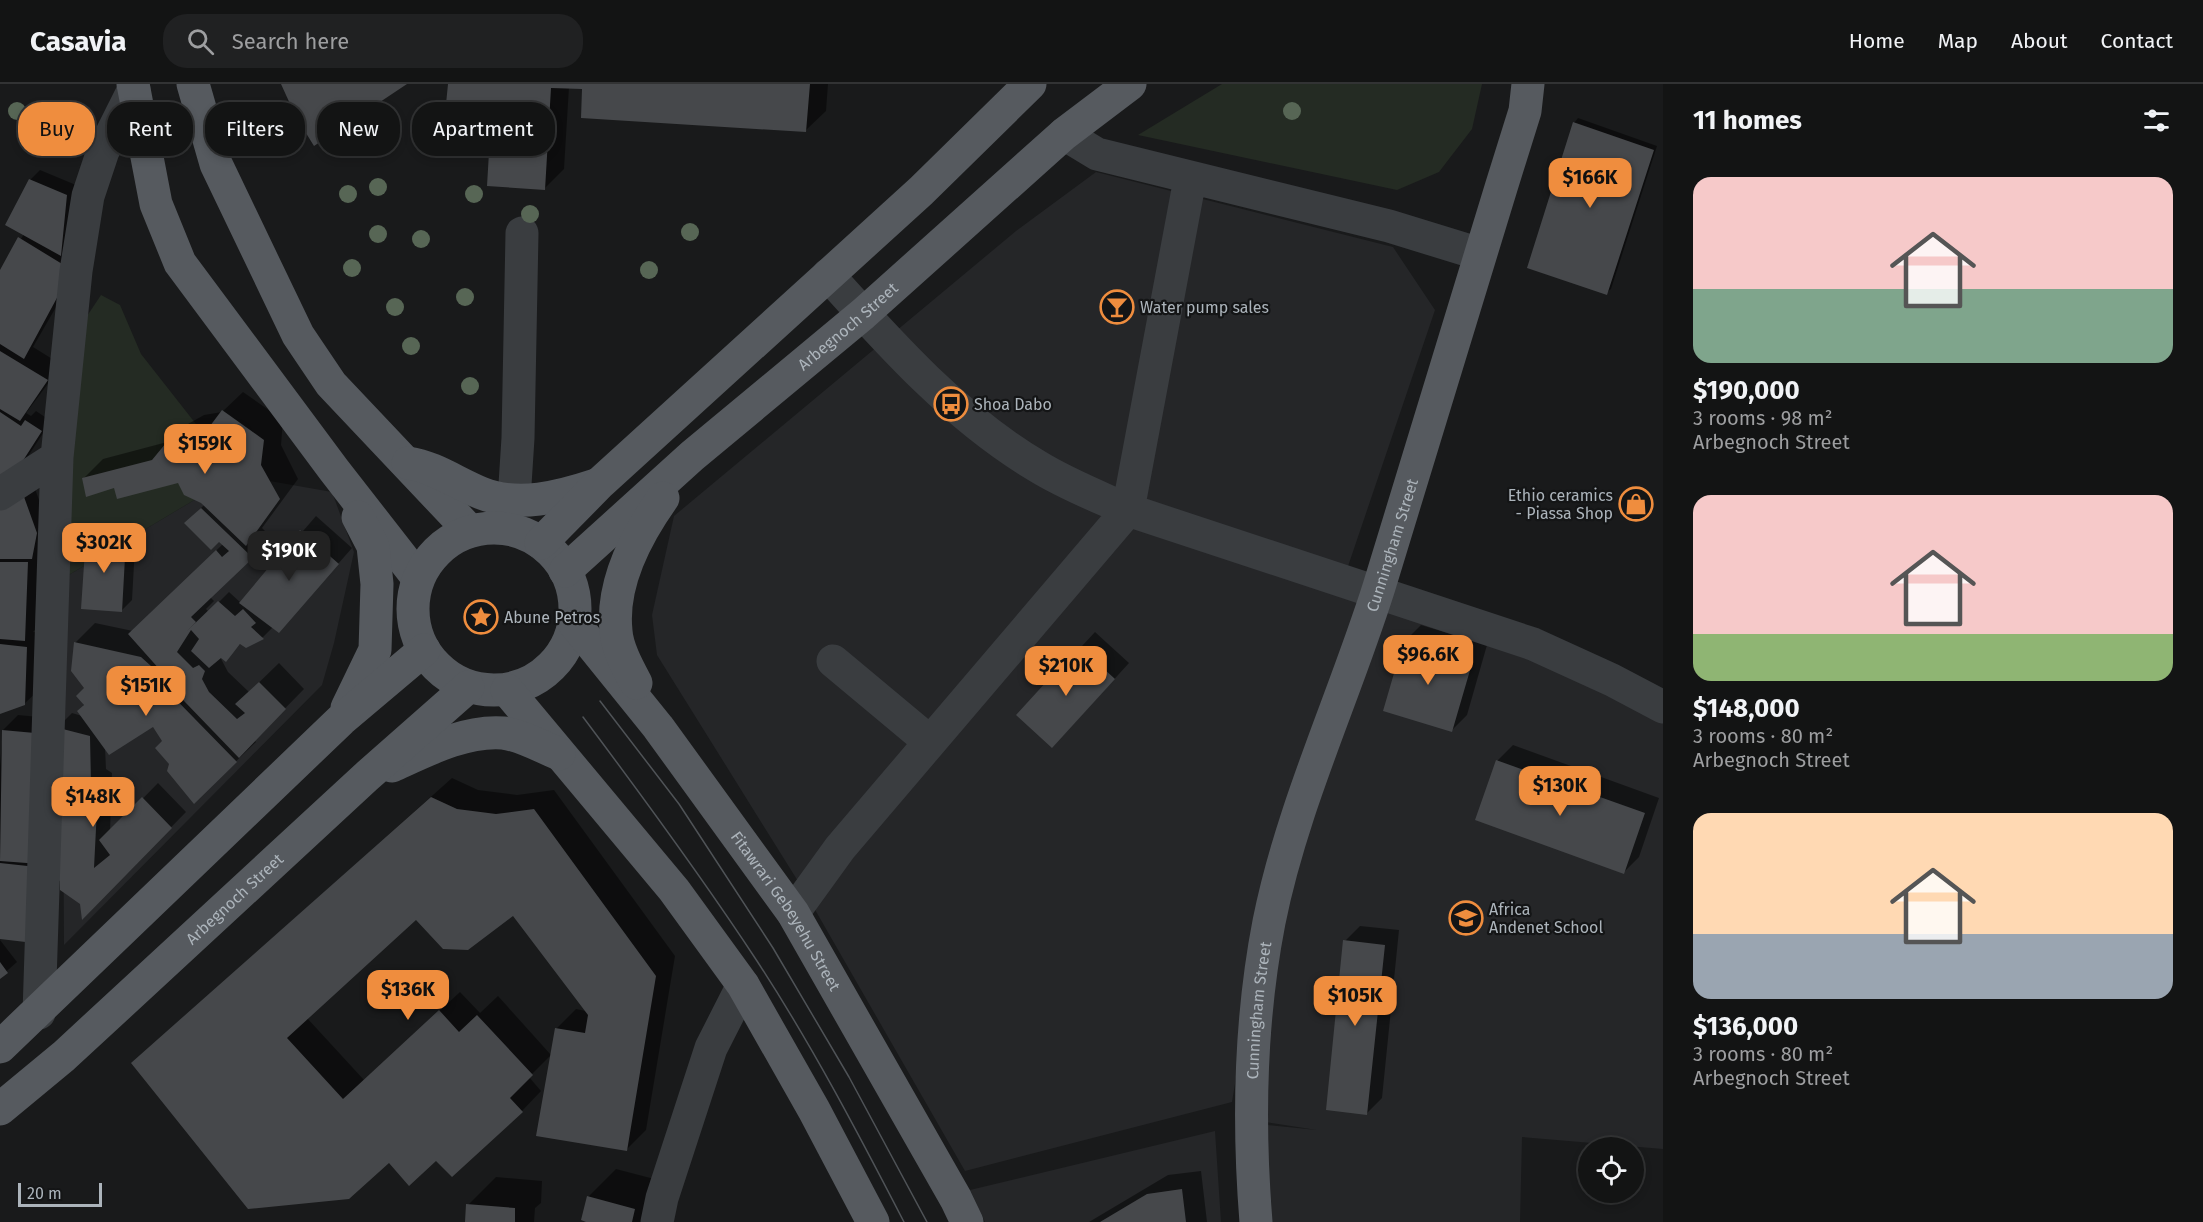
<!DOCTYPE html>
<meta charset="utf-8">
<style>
body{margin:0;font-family:"Fira Sans",sans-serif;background:#202122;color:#f1f3f6;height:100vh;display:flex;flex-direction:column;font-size:22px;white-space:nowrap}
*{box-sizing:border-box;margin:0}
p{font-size:20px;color:#9d9ea0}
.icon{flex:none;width:33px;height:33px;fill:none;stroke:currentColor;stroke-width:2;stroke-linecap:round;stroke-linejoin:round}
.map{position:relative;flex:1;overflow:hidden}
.details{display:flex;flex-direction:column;background:#131414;width:540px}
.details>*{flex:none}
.banner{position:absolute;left:18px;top:18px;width:570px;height:54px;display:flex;gap:12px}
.buttons{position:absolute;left:1578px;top:1053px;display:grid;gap:12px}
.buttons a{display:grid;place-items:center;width:66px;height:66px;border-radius:50%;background:#131414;box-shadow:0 3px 9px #0003,0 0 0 2px #323334;font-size:30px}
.scale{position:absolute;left:18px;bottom:15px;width:84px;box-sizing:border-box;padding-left:6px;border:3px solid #acb4bb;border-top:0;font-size:16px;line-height:21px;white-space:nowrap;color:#acb4bb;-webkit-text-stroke:4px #141516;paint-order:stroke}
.price{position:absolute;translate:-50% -51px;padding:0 14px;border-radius:12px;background:#ef8d3e;color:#111;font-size:20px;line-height:39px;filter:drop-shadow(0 2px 3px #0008)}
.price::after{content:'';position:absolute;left:50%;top:36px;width:18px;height:14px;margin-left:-9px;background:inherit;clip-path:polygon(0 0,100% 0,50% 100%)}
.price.current{background:#222;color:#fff}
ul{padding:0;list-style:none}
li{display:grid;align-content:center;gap:12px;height:318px;padding:0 30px}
li span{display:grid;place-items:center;height:186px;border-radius:18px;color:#555}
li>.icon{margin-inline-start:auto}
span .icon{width:108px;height:108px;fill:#fffc;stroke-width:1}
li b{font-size:26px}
h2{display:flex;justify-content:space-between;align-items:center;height:72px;padding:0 30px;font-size:26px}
.chip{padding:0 21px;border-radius:24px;background:#131414;box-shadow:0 3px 9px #0003,0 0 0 2px #323334;font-size:21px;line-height:54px}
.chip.current{background:#ef8d3e;color:#111}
header{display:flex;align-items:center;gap:36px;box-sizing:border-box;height:84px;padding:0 30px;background:#131414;border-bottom:2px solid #323334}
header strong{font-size:28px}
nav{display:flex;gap:33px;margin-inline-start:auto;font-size:21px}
.search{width:420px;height:54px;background:#202122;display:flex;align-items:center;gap:15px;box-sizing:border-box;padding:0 21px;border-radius:24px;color:#9d9ea0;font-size:22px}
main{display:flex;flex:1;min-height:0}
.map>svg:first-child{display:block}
.built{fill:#252628}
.green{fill:#242b23}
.shadow{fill:#0007}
.building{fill:#46484b}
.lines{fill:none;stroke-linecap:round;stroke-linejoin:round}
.minor{stroke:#3a3d40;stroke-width:33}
.major{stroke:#565a5f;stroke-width:33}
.tram{stroke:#4f5357;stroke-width:1.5}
.tree{fill:#576655}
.labels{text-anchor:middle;stroke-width:4.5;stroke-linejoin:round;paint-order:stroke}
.poi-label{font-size:16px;fill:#acb4bb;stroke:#141516;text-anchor:start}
.street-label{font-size:16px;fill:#acb4bb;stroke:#141516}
</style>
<header>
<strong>Casavia</strong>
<div class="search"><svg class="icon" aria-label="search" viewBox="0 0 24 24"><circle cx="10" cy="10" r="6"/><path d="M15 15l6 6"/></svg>Search here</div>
<nav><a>Home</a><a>Map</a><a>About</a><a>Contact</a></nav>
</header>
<main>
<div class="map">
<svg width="1663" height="1138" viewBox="0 0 1663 1138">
<rect width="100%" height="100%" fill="#191a1b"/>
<path class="built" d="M1096,88l297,75 42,63 -92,271 37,11 283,124v433l-141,-12 -2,85h-257l-5,-98 59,6 -71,-11 8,-151 -22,134 -267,69 -159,-277 -149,-239 -5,-40 22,-99 342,-285z
M236,391l96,17 22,60 -20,91 -12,42 -258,260 -2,-366z
M1215,1047l6,91h-236l-15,-32z"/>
<path class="green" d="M1222,0h260l-10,45 -33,43 -42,18 -259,-55z
M101,211l19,10 21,49 95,121 -174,104 23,-260z"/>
<path class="shadow" d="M449,0h379l-2,27 -20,19 -222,-43h-15l-5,82 -20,20 -52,-72z
M1578,34l79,28 -46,143 -5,4 -32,-170z
M40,86l36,15 10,70 -53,92 29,18 -36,48 5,3 5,-5 15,10 -34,52 -17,5v-205l24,-39 6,-54z
M243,308l40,28 -2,25 17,34 -36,49 9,9 -61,60 4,4 -8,8 3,3 20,-20 12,11 75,-87 36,32 -73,83 -6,-4 -10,10 -17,10 -5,-4 -15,17 -7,-5 9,17 21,20 30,-29 25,26 -50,51 2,2 -62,60 -24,-39 -6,-22 -11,-16 -48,22 1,22 6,4 -2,59 48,-49 28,29 -103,105 -2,-13 -19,-24 -9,-5 -53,62v-171l3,-36 15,-15 42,4v6l12,-12 10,3 4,-28 -11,-45 20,-20 38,8 91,-88 -38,-20 19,-19 -26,-23 -64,5 -32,-7 20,-20 68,-18 17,-17 16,-9 18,-3z
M34,402l13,36 -9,29 -3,79 -2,2 9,1 -2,56 -16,15 -24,8v-153l2,-2h-2v-50z
M98,442l38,3 -4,71 -10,10 -34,-74z
M1421,541l66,20 -20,70 -15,15 -46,-90z
M1095,548l34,31 -62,68 -49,-16z
M1513,661l146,53 -20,59 -15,15 -147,-52 21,-60z
M452,694l26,12 39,5 37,-5 121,166 -29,174 -20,20 -70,-121 20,-20 10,2 -73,-98 -97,5 -109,100 57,62 96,-88 20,21 18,-17 53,59 -22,22 12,14 -19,20 -85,48 -48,1 -256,-97z
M1360,842l39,4 -17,168 -15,15 -22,-172z
M0,856l17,22 -17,15z
M616,1085l46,12 -11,41h-63v-25z
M1201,1087l6,51h-118l79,-47z
M496,1093l46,4 -1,22 -6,5 -1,14h-67l1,-17z"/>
<path class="building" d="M281,0h126l-93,62 -18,-29z
M448,0h362l-4,48 -225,-14 1,-29 -31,-1 -6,102 -58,-4 4,-68 -46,-4z
M1573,38l81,28 -47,145 -80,-27z
M29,95l38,16 -6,61 -56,-31z
M18,153l54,33 -48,89 -24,-15v-74z
M0,267l48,29 -28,41 -20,-12z
M222,326l42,30 -3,25 19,34 -34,47 -45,-43 -17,-8 -6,-12 -61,16 -3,-11 -28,9 -4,-19 70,-18 14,-17 17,-8 24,-5z
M0,328l21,14 4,-6 17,11 -34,53 -8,-4z
M23,410l14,39 -5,26h-32v-50z
M201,424l52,50 -62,59 5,5 -10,10 32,-31 17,15 8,-7 13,14 -5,4 13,12 -18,9 -6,-4 -14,18 -5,-4 -12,10 -18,-17 8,-12 -8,-9 -14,22 16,16 6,-3 6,6 -3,8 7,13 28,27 8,-6 -10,-9 24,-22 27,27 -47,49 -81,-84 3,-3 -33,-37 88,-84 6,7 7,-6 -10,-9 -8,8 -27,-27z
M300,446l39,34 -60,69 -40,-30z
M86,451l40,4 -4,73 -41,-3z
M0,478h28l-3,79 -25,-2z
M1404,555l69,21 -21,72 -69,-21z
M74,558l67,15 10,9 1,9 85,87 -43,42 -27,-33 2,-7 -14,-16 7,-7 -9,-14 -44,28 -32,-44 7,-6 -8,-9 8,-8 -13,-17z
M0,560l27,3 -2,58 -25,9z
M1079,562l36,33 -63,69 -36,-33z
M55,643l35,9 1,48 7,5 -4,79 16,-13 -11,-15 43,-43 30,31 -90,92 -2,-16 -20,-14v-9l-9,-5z
M2,646l44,4 -6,130 -40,-3z
M1496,676l149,53 -21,61 -149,-54z
M431,713l26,12 39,5 38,-5 122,167 -29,175 -91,-15 19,-108 30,5 3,-18 -75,-99 -45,34 -25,-1 -27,-29 -129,118 56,61 96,-89 20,22 18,-17 56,60 -23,23 13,14 -71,65 -16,-16 -27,25 -20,-23 -40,36 -101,10 -117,-146z
M0,779l37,4 -3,76 -34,-4z
M1343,856l42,5 -18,170 -41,-5z
M0,878l8,11 -8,6z
M1182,1105l4,33h-86l47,-28z
M587,1112l48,13 -3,13h-46l-5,-2z
M466,1120l49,4v14h-50z"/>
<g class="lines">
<path class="minor" d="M1064,50l33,20 292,72 91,28
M828,191c62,69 128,143 209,191 29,18 60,30 91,44l405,134 79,36 51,27
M0,410l57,-37
M514,416l4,-62 4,-205
M833,577l97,81
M793,829l47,-65 288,-338 62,-331
M39,929l18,-556 19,-186 12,-75 15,-45 31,-62
M657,1138l5,-24 49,-150 32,-63"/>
<g class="major">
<path d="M133,0l23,120 24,59 154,207 84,108"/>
<path d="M193,0l23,80 82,171 33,49 139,147"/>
<path d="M408,379c27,4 48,20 73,30 37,15 79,4 115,-8"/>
<circle cx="494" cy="525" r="81"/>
<path d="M541,459l59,-60 321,-292 109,-107"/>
<path id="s1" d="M565,487l127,-115 171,-142 201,-180 66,-50"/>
<path id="s2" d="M574,539l84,104 135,186 163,286 11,23"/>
<path d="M636,599c-8,-15 -19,-35 -20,-52 -5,-48 20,-95 47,-133"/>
<path d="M507,606l167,200 69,95 71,125 59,112"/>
<path d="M347,624l28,-58 2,-66 -4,-38 -15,-29"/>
<path d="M392,682c33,-15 73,-36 111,-33 18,2 39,14 56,21"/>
<path d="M0,963l341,-327 83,-70"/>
<path id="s3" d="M0,1025l64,-53 302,-279 102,-90"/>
<path id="s4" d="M1256,1138c-8,-99 -6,-202 13,-300 23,-115 75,-224 110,-335 50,-159 96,-318 146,-476l3,-27"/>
</g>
<path class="tram" d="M600,617l79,103 94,144 76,129 78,145
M583,633c60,80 119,160 174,244 55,84 101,172 147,261"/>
</g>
<g class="tree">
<circle cx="17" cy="27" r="9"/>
<circle cx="1292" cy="27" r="9"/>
<circle cx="378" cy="103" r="9"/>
<circle cx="348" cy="110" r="9"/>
<circle cx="474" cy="110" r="9"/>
<circle cx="530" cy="130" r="9"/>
<circle cx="690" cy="148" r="9"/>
<circle cx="378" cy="150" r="9"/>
<circle cx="421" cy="155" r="9"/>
<circle cx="352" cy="184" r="9"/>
<circle cx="649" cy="186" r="9"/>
<circle cx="465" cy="213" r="9"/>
<circle cx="395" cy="223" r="9"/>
<circle cx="411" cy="262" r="9"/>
<circle cx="470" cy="302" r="9"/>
</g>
<defs>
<g id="bar-ring" transform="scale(1.725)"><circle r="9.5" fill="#141516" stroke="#ef8d3e" stroke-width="1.5"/><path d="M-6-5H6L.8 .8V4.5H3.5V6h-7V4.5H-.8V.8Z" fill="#ef8d3e"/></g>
<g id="bus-ring" transform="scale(1.725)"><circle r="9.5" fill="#141516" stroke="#ef8d3e" stroke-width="1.5"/><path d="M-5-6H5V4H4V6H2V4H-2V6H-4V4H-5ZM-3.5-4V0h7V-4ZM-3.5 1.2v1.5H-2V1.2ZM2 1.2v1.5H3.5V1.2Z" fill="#ef8d3e"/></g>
<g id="shop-ring" transform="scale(1.725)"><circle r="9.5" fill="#141516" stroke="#ef8d3e" stroke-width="1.5"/><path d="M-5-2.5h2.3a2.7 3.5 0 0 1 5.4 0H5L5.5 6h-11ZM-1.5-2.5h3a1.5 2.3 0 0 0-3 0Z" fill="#ef8d3e"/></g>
<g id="sight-ring" transform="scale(1.725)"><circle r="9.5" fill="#141516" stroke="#ef8d3e" stroke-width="1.5"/><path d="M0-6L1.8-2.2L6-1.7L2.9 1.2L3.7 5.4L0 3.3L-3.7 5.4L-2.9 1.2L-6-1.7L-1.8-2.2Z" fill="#ef8d3e"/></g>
<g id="school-ring" transform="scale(1.725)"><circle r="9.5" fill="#141516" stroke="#ef8d3e" stroke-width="1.5"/><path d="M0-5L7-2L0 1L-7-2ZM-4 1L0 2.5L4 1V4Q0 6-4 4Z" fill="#ef8d3e"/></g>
</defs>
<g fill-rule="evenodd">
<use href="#bar-ring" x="1117" y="223"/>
<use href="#bus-ring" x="951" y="320"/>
<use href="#shop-ring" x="1636" y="420"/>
<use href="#sight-ring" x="481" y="533"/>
<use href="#school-ring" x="1466" y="834"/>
</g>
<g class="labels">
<g class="poi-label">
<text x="1140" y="229">Water pump sales</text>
<text x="974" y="326">Shoa Dabo</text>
<text x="1613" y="417" text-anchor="end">Ethio ceramics<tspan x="1613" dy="18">- Piassa Shop</tspan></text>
<text x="504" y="539">Abune Petros</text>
<text x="1489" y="831">Africa<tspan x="1489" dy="18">Andenet School</tspan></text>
</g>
<g class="street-label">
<text dy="6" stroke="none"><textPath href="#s1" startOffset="374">Arbegnoch Street</textPath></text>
<text dy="6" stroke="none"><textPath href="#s4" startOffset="698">Cunningham Street</textPath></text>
<text dy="6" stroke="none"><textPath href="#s3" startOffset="315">Arbegnoch Street</textPath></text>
<text dy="6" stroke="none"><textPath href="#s2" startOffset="358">Fitawrari Gebeyehu Street</textPath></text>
<text dy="6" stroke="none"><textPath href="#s4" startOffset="212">Cunningham Street</textPath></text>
</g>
</g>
</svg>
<div class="buttons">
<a><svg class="icon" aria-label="locate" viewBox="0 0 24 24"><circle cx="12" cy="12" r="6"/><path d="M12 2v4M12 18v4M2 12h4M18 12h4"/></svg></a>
</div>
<div class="scale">20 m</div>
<b class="price" style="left:1590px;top:125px">$166K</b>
<b class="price" style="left:205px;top:391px">$159K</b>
<b class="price" style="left:104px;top:490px">$302K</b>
<b class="price current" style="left:289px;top:498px">$190K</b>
<b class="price" style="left:1428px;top:602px">$96.6K</b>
<b class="price" style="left:1066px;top:613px">$210K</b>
<b class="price" style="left:146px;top:633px">$151K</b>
<b class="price" style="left:1560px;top:733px">$130K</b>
<b class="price" style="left:93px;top:744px">$148K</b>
<b class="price" style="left:408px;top:937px">$136K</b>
<b class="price" style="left:1355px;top:943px">$105K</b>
<div class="banner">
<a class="chip current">Buy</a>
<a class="chip">Rent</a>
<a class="chip">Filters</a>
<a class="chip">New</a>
<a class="chip">Apartment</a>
</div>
</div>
<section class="details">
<h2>11 homes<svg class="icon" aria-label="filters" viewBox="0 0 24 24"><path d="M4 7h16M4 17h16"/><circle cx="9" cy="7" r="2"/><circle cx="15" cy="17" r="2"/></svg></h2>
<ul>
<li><span style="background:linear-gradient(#f6c9c9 60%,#7fa58c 0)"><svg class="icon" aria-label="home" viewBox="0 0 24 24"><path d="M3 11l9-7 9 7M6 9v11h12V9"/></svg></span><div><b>$190,000</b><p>3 rooms · 98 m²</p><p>Arbegnoch Street</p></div></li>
<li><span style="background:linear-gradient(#f6c9c9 75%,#8fb573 0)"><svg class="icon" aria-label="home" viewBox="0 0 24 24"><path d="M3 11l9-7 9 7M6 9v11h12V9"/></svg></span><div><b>$148,000</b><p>3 rooms · 80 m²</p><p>Arbegnoch Street</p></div></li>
<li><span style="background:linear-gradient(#ffd9b3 65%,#9aa5b1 0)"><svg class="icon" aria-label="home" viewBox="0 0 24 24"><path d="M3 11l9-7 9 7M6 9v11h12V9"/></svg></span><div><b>$136,000</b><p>3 rooms · 80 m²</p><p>Arbegnoch Street</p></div></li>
</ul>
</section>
</main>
